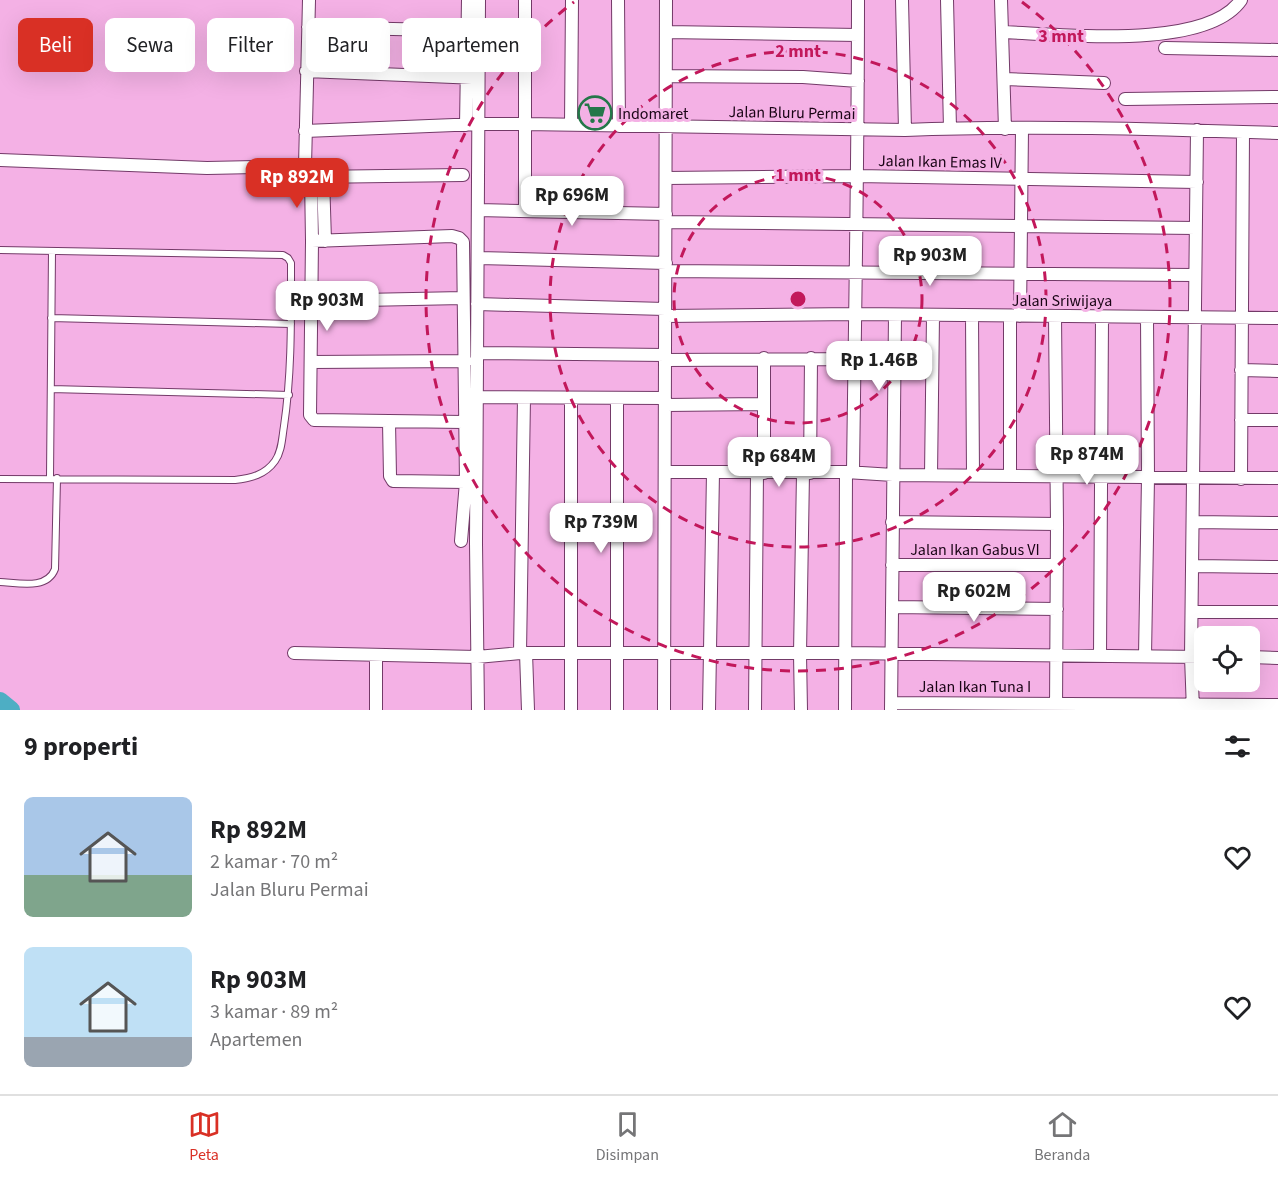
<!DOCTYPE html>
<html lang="id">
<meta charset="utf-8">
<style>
body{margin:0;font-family:"Source Sans 3",sans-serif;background:#f6f6f6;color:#202124;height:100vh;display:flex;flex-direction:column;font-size:22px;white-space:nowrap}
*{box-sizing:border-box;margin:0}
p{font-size:20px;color:#757577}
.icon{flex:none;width:33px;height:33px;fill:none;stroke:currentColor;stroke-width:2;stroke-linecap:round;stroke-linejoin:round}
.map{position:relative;height:710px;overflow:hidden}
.drawer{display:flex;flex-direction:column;background:#fff;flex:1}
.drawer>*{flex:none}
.banner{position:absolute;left:18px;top:18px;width:600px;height:54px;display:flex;gap:12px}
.tools{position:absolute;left:1194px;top:626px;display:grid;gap:12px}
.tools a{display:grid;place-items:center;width:66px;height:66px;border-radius:9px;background:#fff;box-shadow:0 6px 24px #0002;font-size:30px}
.price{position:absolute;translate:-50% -51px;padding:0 14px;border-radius:12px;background:#fff;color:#222;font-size:20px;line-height:39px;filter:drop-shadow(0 2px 3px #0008)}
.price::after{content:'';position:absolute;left:50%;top:36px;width:18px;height:14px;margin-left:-9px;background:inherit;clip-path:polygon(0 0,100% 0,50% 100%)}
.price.on{background:#d93025;color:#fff}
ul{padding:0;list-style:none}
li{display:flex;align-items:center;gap:18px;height:150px;padding:0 24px}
li span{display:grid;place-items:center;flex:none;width:168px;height:120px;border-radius:9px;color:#555}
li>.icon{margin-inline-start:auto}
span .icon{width:72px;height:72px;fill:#fffc;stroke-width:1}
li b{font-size:26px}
h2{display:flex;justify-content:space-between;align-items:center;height:72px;padding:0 24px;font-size:26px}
.chip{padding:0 21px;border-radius:9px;background:#fff;box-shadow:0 6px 24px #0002;font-size:21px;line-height:54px}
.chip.on{background:#d93025;color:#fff}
.dock{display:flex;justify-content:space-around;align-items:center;height:84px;border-top:2px solid #e0e0e0;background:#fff;font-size:16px;color:#757577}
.dock a{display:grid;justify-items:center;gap:3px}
.dock .on{color:#d93025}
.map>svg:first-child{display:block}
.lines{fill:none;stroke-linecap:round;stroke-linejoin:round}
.river{stroke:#4daec4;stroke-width:18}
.lane-casing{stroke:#733a68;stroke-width:8}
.street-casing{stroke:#733a68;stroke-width:14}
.lane{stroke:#fff;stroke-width:6}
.street{stroke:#fff;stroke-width:12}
.ring{fill:none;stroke:#c2185b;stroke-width:3;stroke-dasharray:10 8}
.labels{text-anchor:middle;stroke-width:6;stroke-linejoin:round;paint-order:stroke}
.street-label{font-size:16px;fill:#190415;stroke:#f4b1e5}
.poi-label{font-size:16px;fill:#190415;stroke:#f4b1e5;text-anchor:start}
.centre{fill:#c2185b;stroke:#f4b1e5;stroke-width:3}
.ring-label{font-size:18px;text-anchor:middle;font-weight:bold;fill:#c2185b;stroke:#f4b1e5;stroke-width:6;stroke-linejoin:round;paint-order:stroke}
</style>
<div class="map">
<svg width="1278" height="710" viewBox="0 0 1278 710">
<rect width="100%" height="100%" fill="#f4b1e5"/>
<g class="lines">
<path class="river" d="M0,701l11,9"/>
<g class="lane-casing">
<path id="lane" d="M0,250l283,5 5,3 3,5c0,54 1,109 -7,163 -2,12 -2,25 -9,35 -10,14 -24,17 -40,19l-235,-1
M51,318l240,6
M51,389l238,6
M50,478l2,-227
M0,582c19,1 47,8 55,-13l2,-91"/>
</g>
<g class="street-casing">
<path id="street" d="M309,0l-4,166 6,11 1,64 -2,174 4,5 150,2
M525,0v211
M618,0l1,126
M902,0l3,130
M947,0l3,128
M1001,0l4,129
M308,27l170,4
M666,32l192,3
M1002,32c57,2 204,19 239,-32
M1165,48l113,2
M306,71l172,7
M667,76l136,1 55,4
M1004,79l100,4
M1125,99l153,-2
M466,125l2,-125
M571,125l1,-125
M305,131l174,-7h46l380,6c124,-5 249,-1 373,3
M0,160l207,8 98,-2
M311,177l152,-2
M323,177l2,64
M666,178l191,-2 340,6
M478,210l188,4
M666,222l530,6
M312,241l140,-5 7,2 4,4 3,240 -5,59
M478,258l188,5
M666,271l529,4
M312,301l151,-3
M477,304l188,5
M665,316l190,-2 423,4
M972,316l1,160
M1020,316l2,-187
M1055,316l2,208 -1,186
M477,353l188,2
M764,358v115
M665,360l189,-1
M311,362l155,-1
M1241,370l37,1
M477,397l188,1
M665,405l99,-1
M1241,420h37
M389,422l1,54 3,5 73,1
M666,472h180l47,3 385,3
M853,472c2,-157 5,-315 5,-472
M810,473l1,-115
M931,475l2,-159
M1010,476v-160
M1241,479l2,-347
M892,522l165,2
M1194,522l84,1
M892,565h165
M1193,566l85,1
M892,607l165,2
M1193,612h85
M294,653l183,4 43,-4h324l360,4
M520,653l4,-255
M526,653l2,57
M1100,656l2,-339
M1145,656l3,-178 -1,-161
M1250,657l28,1
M892,703l386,2
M376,710v-55
M478,710l-2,-167 3,-543
M571,710v-312
M617,710v-312
M664,710l2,-710
M709,710l4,-238
M755,710l2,-238
M801,710l-1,-56 3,-181
M845,710l1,-238
M891,710l4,-395
M1193,710l-2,-53 6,-527"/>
</g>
<use href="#lane" class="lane"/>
<use href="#street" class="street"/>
</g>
<g class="ring">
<circle cx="798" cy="299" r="124"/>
<circle cx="798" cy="299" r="248"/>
<path d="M1022 2A372 372 0 1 1 574 2"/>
</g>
<defs>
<g id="supermarket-ring" transform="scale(1.725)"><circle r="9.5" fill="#f4b1e5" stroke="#247749" stroke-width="1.5"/><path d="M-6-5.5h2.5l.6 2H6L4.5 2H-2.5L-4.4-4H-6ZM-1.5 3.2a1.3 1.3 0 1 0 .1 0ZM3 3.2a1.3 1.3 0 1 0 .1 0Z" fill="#247749"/></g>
</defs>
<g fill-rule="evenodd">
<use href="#supermarket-ring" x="595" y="113"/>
</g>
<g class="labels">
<g class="street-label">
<text transform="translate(792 112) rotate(1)" y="6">Jalan Bluru Permai</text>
<text transform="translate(940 161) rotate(1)" y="6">Jalan Ikan Emas IV</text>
<text x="1062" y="306">Jalan Sriwijaya</text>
<text x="975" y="555">Jalan Ikan Gabus VI</text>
<text x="975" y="692">Jalan Ikan Tuna I</text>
</g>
<g class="poi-label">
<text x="618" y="119">Indomaret</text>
</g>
</g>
<circle cx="798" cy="299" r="9" class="centre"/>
<g class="ring-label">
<text x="1061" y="42">3 mnt</text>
<text x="798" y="57">2 mnt</text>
<text x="798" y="181">1 mnt</text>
</g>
</svg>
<div class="tools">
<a><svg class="icon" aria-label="locate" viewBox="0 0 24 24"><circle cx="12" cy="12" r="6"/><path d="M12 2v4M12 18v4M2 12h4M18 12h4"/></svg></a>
</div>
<b class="price on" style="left:297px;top:209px">Rp 892M</b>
<b class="price" style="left:572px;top:227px">Rp 696M</b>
<b class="price" style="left:930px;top:287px">Rp 903M</b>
<b class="price" style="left:327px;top:332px">Rp 903M</b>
<b class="price" style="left:879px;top:392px">Rp 1.46B</b>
<b class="price" style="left:1087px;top:486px">Rp 874M</b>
<b class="price" style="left:779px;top:488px">Rp 684M</b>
<b class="price" style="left:601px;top:554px">Rp 739M</b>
<b class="price" style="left:974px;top:623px">Rp 602M</b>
<div class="banner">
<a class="chip on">Beli</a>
<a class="chip">Sewa</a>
<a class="chip">Filter</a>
<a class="chip">Baru</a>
<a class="chip">Apartemen</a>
</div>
</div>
<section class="drawer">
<h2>9 properti<svg class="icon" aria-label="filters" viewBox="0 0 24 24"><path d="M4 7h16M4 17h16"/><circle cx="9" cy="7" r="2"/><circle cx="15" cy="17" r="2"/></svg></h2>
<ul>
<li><span style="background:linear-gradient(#a9c7e8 65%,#7fa58c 0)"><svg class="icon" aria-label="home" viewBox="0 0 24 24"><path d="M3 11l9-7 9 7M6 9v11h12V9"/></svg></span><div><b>Rp 892M</b><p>2 kamar · 70 m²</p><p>Jalan Bluru Permai</p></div><svg class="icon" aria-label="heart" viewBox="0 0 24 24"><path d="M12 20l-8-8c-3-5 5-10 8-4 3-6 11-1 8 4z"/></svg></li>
<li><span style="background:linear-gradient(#bfe0f5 75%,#9aa5b1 0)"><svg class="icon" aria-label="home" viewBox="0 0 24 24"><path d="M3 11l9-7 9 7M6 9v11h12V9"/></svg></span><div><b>Rp 903M</b><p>3 kamar · 89 m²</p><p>Apartemen</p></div><svg class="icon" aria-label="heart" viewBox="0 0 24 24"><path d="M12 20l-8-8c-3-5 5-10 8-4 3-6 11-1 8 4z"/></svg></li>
</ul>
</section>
<nav class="dock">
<a class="on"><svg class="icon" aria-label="map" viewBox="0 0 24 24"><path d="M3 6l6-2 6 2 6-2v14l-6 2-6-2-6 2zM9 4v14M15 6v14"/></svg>Peta</a>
<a><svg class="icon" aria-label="saved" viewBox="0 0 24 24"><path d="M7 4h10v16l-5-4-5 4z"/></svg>Disimpan</a>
<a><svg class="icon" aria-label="home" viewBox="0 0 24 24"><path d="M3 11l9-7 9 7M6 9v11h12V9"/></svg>Beranda</a>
</nav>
